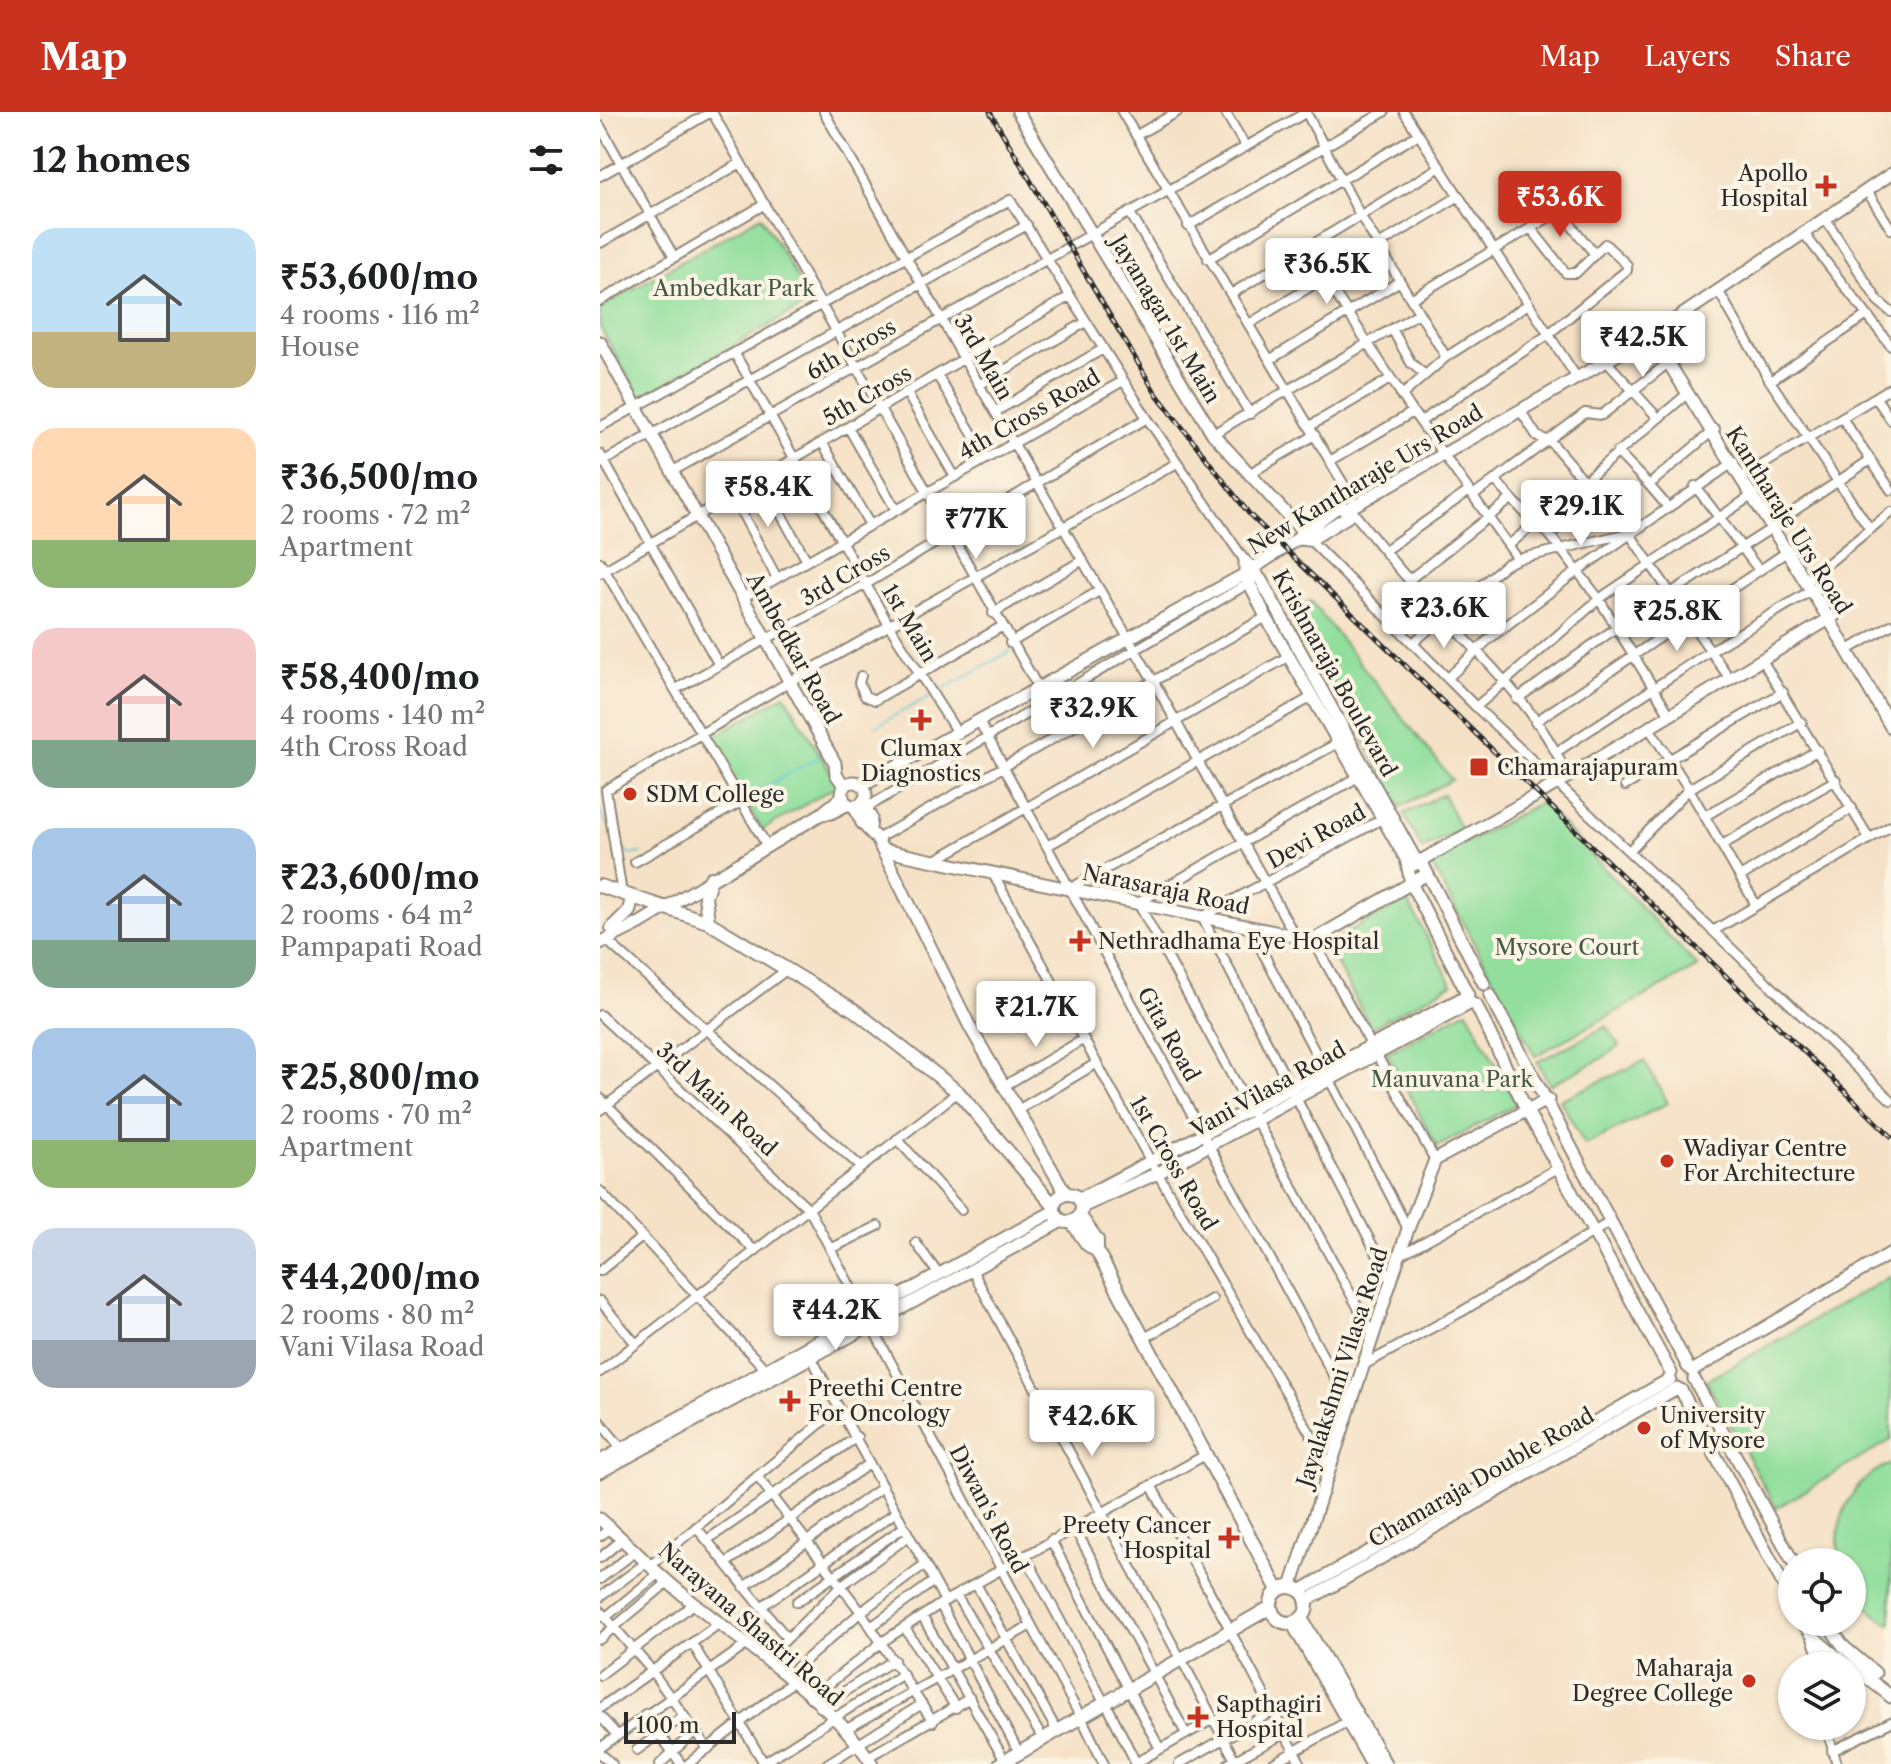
<!DOCTYPE html>
<meta charset="utf-8">
<style>
body{margin:0;font-family:"Libre Caslon Text",serif;background:#f2f2f2;color:#202124;height:100vh;display:flex;flex-direction:column;font-size:30px;white-space:nowrap}
*{box-sizing:border-box;margin:0}
p{font-size:26px;color:#757577}
.icon{flex:none;width:44px;height:44px;fill:none;stroke:currentColor;stroke-width:2;stroke-linecap:round;stroke-linejoin:round}
.map{position:relative;flex:1;overflow:hidden}
.drawer{display:flex;flex-direction:column;background:#fff;width:600px}
.drawer>*{flex:none}
.fabs{position:absolute;left:1178px;top:1436px;display:grid;gap:16px}
.fabs a{display:grid;place-items:center;width:88px;height:88px;border-radius:50%;background:#fff;box-shadow:0 2px 6px #0004;font-size:40px}
.scale{position:absolute;left:24px;bottom:20px;width:112px;box-sizing:border-box;padding-left:8px;border:4px solid #2b2b2b;border-top:0;font-size:22px;line-height:28px;white-space:nowrap;color:#2b2b2b;-webkit-text-stroke:6px #fcf5e5;paint-order:stroke}
.price{position:absolute;translate:-50% -68px;padding:0 18px;border-radius:8px;background:#fff;color:#222;font-size:26px;line-height:52px;filter:drop-shadow(0 2px 4px #0008)}
.price::after{content:'';position:absolute;left:50%;top:48px;width:24px;height:18px;margin-left:-12px;background:inherit;clip-path:polygon(0 0,100% 0,50% 100%)}
.price.selected{background:#c8321e;color:#fff}
ul{padding:0;list-style:none}
li{display:flex;align-items:center;gap:24px;height:200px;padding:0 32px}
li span{display:grid;place-items:center;flex:none;width:224px;height:160px;border-radius:24px;color:#555}
li>.icon{margin-inline-start:auto}
span .icon{width:96px;height:96px;fill:#fffc;stroke-width:1}
li b{font-size:34px}
h2{display:flex;justify-content:space-between;align-items:center;height:96px;padding:0 32px;font-size:34px}
header{display:flex;align-items:center;gap:48px;box-sizing:border-box;height:112px;padding:0 40px;background:#c8321e;color:#fff}
header strong{font-size:38px}
nav{display:flex;gap:44px;margin-inline-start:auto;font-size:28px}
main{display:flex;flex:1;min-height:0}
.map>svg:first-child{display:block}
.green{fill:#92df9d;stroke:#5e8564;stroke-width:2}
.lines{fill:none;stroke-linecap:round;stroke-linejoin:round}
.stream{stroke:#5ec9d7;stroke-width:2}
.street-casing{stroke:#908678;stroke-width:12}
.secondary-casing{stroke:#908678;stroke-width:15}
.primary-casing{stroke:#908678;stroke-width:16}
.street{stroke:#fff;stroke-width:8}
.secondary{stroke:#fff;stroke-width:11}
.primary{stroke:#fff;stroke-width:12}
.rail-casing{stroke:#2b2b2b;stroke-width:5}
.rail{stroke:#fcf5e5;stroke-width:2;stroke-dasharray:6;stroke-linecap:butt}
.poi-dot{fill:#c8321e;stroke:#fcf5e5;stroke-width:3}
.labels{text-anchor:middle;stroke-width:8;stroke-linejoin:round;paint-order:stroke}
.poi-label{font-size:22px;fill:#2b2b2b;stroke:#fcf5e5;text-anchor:start}
.park-label{font-size:22px;fill:#455848;stroke:#fcf5e5}
.street-label{font-size:22px;fill:#2b2b2b;stroke:#fcf5e5}
</style>
<header>
<strong>Map</strong>
<nav><a>Map</a><a>Layers</a><a>Share</a></nav>
</header>
<main>
<section class="drawer">
<h2>12 homes<svg class="icon" aria-label="filters" viewBox="0 0 24 24"><path d="M4 7h16M4 17h16"/><circle cx="9" cy="7" r="2"/><circle cx="15" cy="17" r="2"/></svg></h2>
<ul>
<li><span style="background:linear-gradient(#bfe0f5 65%,#c2b280 0)"><svg class="icon" aria-label="home" viewBox="0 0 24 24"><path d="M3 11l9-7 9 7M6 9v11h12V9"/></svg></span><div><b>₹53,600/mo</b><p>4 rooms · 116 m²</p><p>House</p></div></li>
<li><span style="background:linear-gradient(#ffd9b3 70%,#8fb573 0)"><svg class="icon" aria-label="home" viewBox="0 0 24 24"><path d="M3 11l9-7 9 7M6 9v11h12V9"/></svg></span><div><b>₹36,500/mo</b><p>2 rooms · 72 m²</p><p>Apartment</p></div></li>
<li><span style="background:linear-gradient(#f6c9c9 70%,#7fa58c 0)"><svg class="icon" aria-label="home" viewBox="0 0 24 24"><path d="M3 11l9-7 9 7M6 9v11h12V9"/></svg></span><div><b>₹58,400/mo</b><p>4 rooms · 140 m²</p><p>4th Cross Road</p></div></li>
<li><span style="background:linear-gradient(#a9c7e8 70%,#7fa58c 0)"><svg class="icon" aria-label="home" viewBox="0 0 24 24"><path d="M3 11l9-7 9 7M6 9v11h12V9"/></svg></span><div><b>₹23,600/mo</b><p>2 rooms · 64 m²</p><p>Pampapati Road</p></div></li>
<li><span style="background:linear-gradient(#a9c7e8 70%,#8fb573 0)"><svg class="icon" aria-label="home" viewBox="0 0 24 24"><path d="M3 11l9-7 9 7M6 9v11h12V9"/></svg></span><div><b>₹25,800/mo</b><p>2 rooms · 70 m²</p><p>Apartment</p></div></li>
<li><span style="background:linear-gradient(#c9d6e8 70%,#9aa5b1 0)"><svg class="icon" aria-label="home" viewBox="0 0 24 24"><path d="M3 11l9-7 9 7M6 9v11h12V9"/></svg></span><div><b>₹44,200/mo</b><p>2 rooms · 80 m²</p><p>Vani Vilasa Road</p></div></li>
</ul>
</section>
<div class="map">
<svg width="1291" height="1652" viewBox="0 0 1291 1652">
<rect width="100%" height="100%" fill="#fcf5e5"/>
<filter id="ink" filterUnits="userSpaceOnUse"><feTurbulence type="fractalNoise" baseFrequency=".0125" numOctaves="2"/><feDisplacementMap in="SourceGraphic" scale="16" xChannelSelector="R" yChannelSelector="G"/><feConvolveMatrix kernelMatrix="1 2 1 2 8 2 1 2 1" color-interpolation-filters="sRGB"/></filter>
<filter id="wash" filterUnits="userSpaceOnUse"><feTurbulence type="fractalNoise" baseFrequency=".006" numOctaves="4" result="noise"/><feDisplacementMap in="SourceGraphic" scale="32" xChannelSelector="R" yChannelSelector="G"/><feGaussianBlur stdDeviation="1.8" result="paint"/><feColorMatrix in="noise" values="0 0 0 0 0 0 0 0 0 0 0 0 0 0 0 0 0 1.4 0 .05"/><feComposite in="paint" operator="in"/></filter>
<g filter="url(#wash)">
<rect width="100%" height="100%" fill="#f5e1c6"/>
<path class="green" d="M161,104l50,86 -171,95 -40,-70v-19z
M711,489l141,179 -52,27 -107,-197z
M185,583l53,90 -76,45 -53,-91z
M843,682l18,35 -39,20 -18,-35z
M941,690l157,165 -163,89 -105,-194z
M807,788l45,84 -81,44 -45,-84z
M867,898l50,94 -80,43 -50,-94z
M1007,914l12,20 -18,13 -51,26 -13,-23z
M1044,949l24,42 -83,42 -25,-45z
M1291,1164v164l-115,68 -70,-127z
M1291,1352v160c-24,-10 -39,-36 -39,-62h-11c-11,-38 11,-85 50,-98z"/>
<g class="lines">
<path class="stream" d="M336,581l75,-42
M276,614l54,-30
M143,687l76,-42
M0,701l7,11
M17,727l12,16 13,-2"/>
</g>
</g>
<g filter="url(#ink)">
<g class="lines">
<g class="street-casing">
<path id="street" d="M112,0l327,577
M224,0l140,247 190,323 141,254
M522,0l234,393
M625,0l21,35
M706,0l54,103 86,142
M804,0l173,266
M0,14l74,131
M537,23l40,-23
M0,64l111,-64
M1267,79l24,38
M530,101l120,201
M1227,109l51,80 13,11
M588,114l196,-114
M1205,123l62,80
M0,131l141,-80
M608,147l211,-125
M725,166l88,134 105,147 111,-26
M1119,180l51,89 100,148
M631,182l209,-127
M811,187l140,-83 16,4 26,32
M0,189l165,-97
M649,212l210,-128
M792,217l19,34 14,12
M135,242l155,273 68,107
M671,247l129,-78
M1006,249l52,57
M337,263l50,83
M1170,269l97,-66 24,31
M379,273l107,-63
M306,280l49,85
M801,284l45,-39 81,-52
M1276,286l15,22
M920,298l17,26 14,6 78,91 101,146
M395,300l108,-63
M1242,306l49,72
M820,310l126,-86 81,-66v-5l-22,-21 -29,29h-10l-36,-46
M710,314l80,-47
M0,315l410,-227 137,218 98,143
M248,315l48,83
M613,322l206,-121
M222,330l48,83
M1017,340l32,33
M0,342l119,211
M4,349l423,-236
M730,349l83,-49
M73,359l634,-359
M649,362l66,-39
M1144,364l147,-88
M161,366l46,83
M895,368l38,42 16,12 50,65 71,116
M1095,374l64,84
M132,383l45,83
M873,384l112,-83 17,2 66,-52
M1067,394l-18,-21 66,-56
M750,396c19,24 38,49 59,72 51,56 132,126 158,197
M1176,411l94,-63
M949,422l52,-34
M710,428l166,167 237,224 178,-105
M909,433l178,-151
M784,439l85,-60
M0,450l167,284
M0,461l470,-277
M809,468l102,-81
M1205,470l86,-70
M144,485l379,-216
M393,501l90,-53
M814,530l91,-77 13,-6
M410,531l89,-52
M1253,535l38,-22
M1162,548l107,178
M261,564l-2,7 6,13 10,4 126,-73
M848,566l41,-39 87,-67 158,-110
M76,577l190,-105 281,-166
M917,587l99,-71 156,-100
M876,595l123,-108 155,-105
M379,609l371,685
M935,610l256,-173
M1049,616l40,61 67,116
M958,639l152,-100 107,-64
M758,665l-220,126 235,432
M1025,674l158,-94
M266,696l383,-225
M1105,704l113,-66
M782,707l-180,98 189,364
M277,727l389,-222
M1122,733l114,-65
M447,734l265,-149
M1029,739l60,-62 113,-67
M334,749l355,-205
M35,750l104,-59
M393,762l158,288 179,305
M1140,765l112,-69
M469,777l269,-146
M22,782l-16,-104 183,-108 388,-219
M649,814l159,303
M1113,819l178,169
M5,827l256,228
M713,828l122,220
M0,903l209,194 272,509
M404,974l80,-47
M0,986l155,153
M0,998l185,-139
M418,998l79,-47
M297,1027l64,71
M0,1079l166,179
M316,1131l23,32
M230,1137l48,-23
M800,1143l160,-88
M0,1159l42,-34
M373,1160l208,388
M0,1189l36,43
M543,1227l69,-40
M211,1245l134,244
M764,1253l97,-53 149,-90
M0,1260l358,-280
M0,1310l22,27
M157,1364l104,136 72,110
M551,1373l80,146
M96,1415l91,111
M474,1415l81,148
M0,1424l11,-8
M107,1428l150,-103
M451,1428l78,150
M425,1443l80,149
M0,1446l23,-19
M126,1451l143,-99
M51,1453l188,-157
M0,1467l36,-28
M376,1472l81,147
M144,1475l138,-100
M356,1483l87,144
M0,1485l47,-35
M197,1490l107,-75
M340,1492l79,149
M161,1495l135,-95
M0,1499l48,55 60,83
M322,1504l83,145
M6,1505l53,-44
M271,1515l63,-46
M305,1516l51,80
M634,1526l67,126
M1212,1526l10,28
M0,1527l68,-57
M92,1531l72,120
M165,1548l77,-75 67,-49
M585,1554l52,98
M0,1563l95,-72
M186,1565l75,-65 64,-48
M558,1569l28,53
M532,1584l28,53
M211,1586l71,-56 63,-41 262,-147
M220,1595l74,-47
M0,1596l120,-85
M509,1597l27,54
M45,1602l36,50
M0,1604l16,18
M484,1611l20,41
M1226,1614l11,38
M245,1618l186,-105
M0,1636l146,-103
M37,1638l45,-33
M1232,1639l59,-29
M0,1641l12,11
M268,1645l102,-59
M60,1652l34,-32
M88,1652l104,-82
M162,1652l141,-90
M227,1652l95,-60
M534,1652l79,-45
M579,1652l94,-53
M628,1652l57,-31
M672,1652l76,-43"/>
</g>
<g class="secondary-casing">
<path id="secondary" d="M418,0l195,322 89,97
M1051,223l178,284 62,108
M0,230l235,421 1,11 9,13
M700,423l36,-27h14
M648,452l13,16 153,277 10,10 60,117
M242 682a12 12 0 1 1 24 0a12 12 0 1 1-24 0Z
M262,673l383,-211 52,-35 13,1 24,-15 13,-8 3,-9 307,-176 234,-158
M263,689l8,17 -1,10
M254,694l8,17 15,16 93,188 96,167
M221,702l10,-1 17,-9
M282,738l431,90 114,-66
M808,756l131,-74 295,-178
M0,831l40,-20 181,-109 22,-18
M890,883l198,372
M876,893l51,106 144,262
M479,1087l389,-204 -57,-112 -5,-24 -140,-242 -21,-43v-13
M482,1095l76,-34 313,-170
M1092,1259l199,-118
M1094,1267l99,183
M1081,1278l111,211
M0,1349l454,-250
M0,1360l462,-251
M0,1407c23,20 44,42 67,62 62,55 162,114 205,183
M691,1475l117,-358 27,-69 113,-61
M700,1479l370,-212
M706,1489l371,-213
M1203,1510c16,29 62,51 88,75
M1226,1510l18,25 31,26"/>
</g>
<g class="primary-casing">
<path id="primary" d="M0,774l108,36 146,88 104,82 96,114
M108,810l-3,-26 6,-18
M12,816l17,-17 3,-13
M454 1096a14 14 0 1 1 28 0a14 14 0 1 1-28 0Z
M480,1104l17,24v11
M472,1110l15,22 10,7 181,339
M671 1493a18 18 0 1 1 36 0a18 18 0 1 1-36 0Z
M701,1506l84,146
M692,1510l80,142
M400,1652l271,-157"/>
</g>
<use href="#street" class="street"/>
<use href="#secondary" class="secondary"/>
<use href="#primary" class="primary"/>
<g class="rail-casing">
<path id="rail" d="M390,0l165,280 95,123 641,621"/>
</g>
<use href="#rail" class="rail"/>
</g>
</g>
<g class="poi-dot">
<path d="M1222 62h8v8h8v8h-8v8h-8v-8h-8v-8h8z"/>
<path d="M317 596h8v8h8v8h-8v8h-8v-8h-8v-8h8z"/>
<rect x="869" y="645" width="20" height="20" rx="4"/>
<circle cx="30" cy="682" r="8"/>
<path d="M476 817h8v8h8v8h-8v8h-8v-8h-8v-8h8z"/>
<circle cx="1067" cy="1049" r="8"/>
<path d="M186 1277h8v8h8v8h-8v8h-8v-8h-8v-8h8z"/>
<circle cx="1044" cy="1316" r="8"/>
<path d="M625 1414h8v8h8v8h-8v8h-8v-8h-8v-8h8z"/>
<circle cx="1149" cy="1569" r="8"/>
<path d="M594 1593h8v8h8v8h-8v8h-8v-8h-8v-8h8z"/>
</g>
<g class="labels">
<g class="poi-label">
<text x="1208" y="69" text-anchor="end">Apollo<tspan x="1208" dy="25">Hospital</tspan></text>
<text x="321" y="644" text-anchor="middle">Clumax<tspan x="321" dy="25">Diagnostics</tspan></text>
<text x="897" y="663">Chamarajapuram</text>
<text x="46" y="690">SDM College</text>
<text x="498" y="837">Nethradhama Eye Hospital</text>
<text x="1083" y="1044">Wadiyar Centre<tspan x="1083" dy="25">For Architecture</tspan></text>
<text x="208" y="1284">Preethi Centre<tspan x="208" dy="25">For Oncology</tspan></text>
<text x="1060" y="1311">University<tspan x="1060" dy="25">of Mysore</tspan></text>
<text x="611" y="1421" text-anchor="end">Preety Cancer<tspan x="611" dy="25">Hospital</tspan></text>
<text x="1133" y="1564" text-anchor="end">Maharaja<tspan x="1133" dy="25">Degree College</tspan></text>
<text x="616" y="1600">Sapthagiri<tspan x="616" dy="25">Hospital</tspan></text>
</g>
<g class="park-label">
<text x="134" y="184">Ambedkar Park</text>
<text x="967" y="843">Mysore Court</text>
<text x="852" y="975">Manuvana Park</text>
</g>
<g class="street-label">
<text transform="translate(566 207) rotate(59)" y="8">Jayanagar 1st Main</text>
<text transform="translate(251 237) rotate(-30)" y="8">6th Cross</text>
<text transform="translate(384 245) rotate(60)" y="8">3rd Main</text>
<text transform="translate(267 283) rotate(-30)" y="8">5th Cross</text>
<text transform="translate(429 302) rotate(-30)" y="8">4th Cross Road</text>
<text transform="translate(765 367) rotate(-31)" y="8">New Kantharaje Urs Road</text>
<text transform="translate(1189 408) rotate(58)" y="8">Kantharaje Urs Road</text>
<text transform="translate(245 463) rotate(-30)" y="8">3rd Cross</text>
<text transform="translate(310 511) rotate(59)" y="8">1st Main</text>
<text transform="translate(194 536) rotate(61)" y="8">Ambedkar Road</text>
<text transform="translate(735 561) rotate(61)" y="8">Krishnaraja Boulevard</text>
<text transform="translate(716 724) rotate(-29)" y="8">Devi Road</text>
<text transform="translate(566 777) rotate(12)" y="8">Narasaraja Road</text>
<text transform="translate(569 922) rotate(61)" y="8">Gita Road</text>
<text transform="translate(668 977) rotate(-29)" y="8">Vani Vilasa Road</text>
<text transform="translate(117 987) rotate(43)" y="8">3rd Main Road</text>
<text transform="translate(574 1051) rotate(60)" y="8">1st Cross Road</text>
<text transform="translate(742 1255) rotate(-72)" y="8">Jayalakshmi Vilasa Road</text>
<text transform="translate(881 1365) rotate(-30)" y="8">Chamaraja Double Road</text>
<text transform="translate(389 1397) rotate(62)" y="8">Diwan's Road</text>
<text transform="translate(151 1512) rotate(41)" y="8">Narayana Shastri Road</text>
</g>
</g>
</svg>
<div class="fabs">
<a><svg class="icon" aria-label="locate" viewBox="0 0 24 24"><circle cx="12" cy="12" r="6"/><path d="M12 2v4M12 18v4M2 12h4M18 12h4"/></svg></a>
<a><svg class="icon" aria-label="layers" viewBox="0 0 24 24"><path d="M12 4l9 5-9 5-9-5zM3 14l9 5 9-5"/></svg></a>
</div>
<div class="scale">100 m</div>
<b class="price selected" style="left:960px;top:127px">₹53.6K</b>
<b class="price" style="left:727px;top:194px">₹36.5K</b>
<b class="price" style="left:1043px;top:267px">₹42.5K</b>
<b class="price" style="left:168px;top:417px">₹58.4K</b>
<b class="price" style="left:981px;top:436px">₹29.1K</b>
<b class="price" style="left:376px;top:449px">₹77K</b>
<b class="price" style="left:844px;top:538px">₹23.6K</b>
<b class="price" style="left:1077px;top:541px">₹25.8K</b>
<b class="price" style="left:493px;top:638px">₹32.9K</b>
<b class="price" style="left:436px;top:937px">₹21.7K</b>
<b class="price" style="left:236px;top:1240px">₹44.2K</b>
<b class="price" style="left:492px;top:1346px">₹42.6K</b>
</div>
</main>
